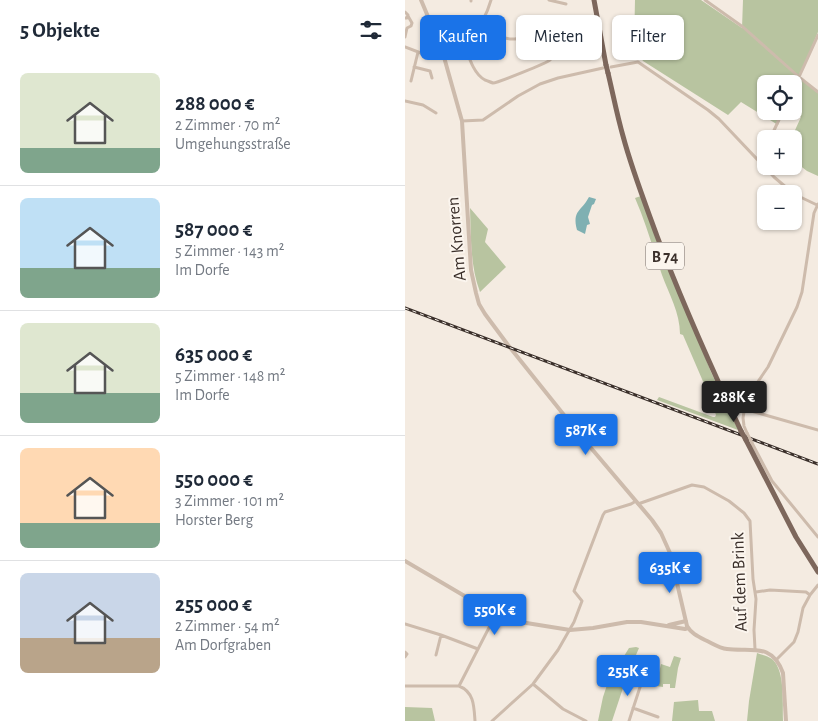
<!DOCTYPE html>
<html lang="de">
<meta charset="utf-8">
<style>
body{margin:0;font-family:"Alegreya Sans",sans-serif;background:#f6f6f7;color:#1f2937;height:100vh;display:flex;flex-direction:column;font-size:19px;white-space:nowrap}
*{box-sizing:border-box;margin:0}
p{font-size:16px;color:#747a83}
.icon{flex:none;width:28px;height:28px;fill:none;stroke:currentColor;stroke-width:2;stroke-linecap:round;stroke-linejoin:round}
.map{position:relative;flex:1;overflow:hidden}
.sheet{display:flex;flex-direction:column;background:#fff;width:405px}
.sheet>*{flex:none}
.banner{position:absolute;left:15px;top:15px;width:322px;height:45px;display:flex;gap:10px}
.controls{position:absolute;left:352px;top:75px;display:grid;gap:10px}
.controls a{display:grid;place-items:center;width:45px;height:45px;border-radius:8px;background:#fff;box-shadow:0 1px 4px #0004;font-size:25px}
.price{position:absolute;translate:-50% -42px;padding:0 11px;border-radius:5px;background:#1a73e8;color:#fff;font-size:16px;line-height:32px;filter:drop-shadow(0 1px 2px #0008)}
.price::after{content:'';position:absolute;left:50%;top:30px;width:15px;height:11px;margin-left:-8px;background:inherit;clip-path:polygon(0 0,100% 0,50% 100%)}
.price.active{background:#222;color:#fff}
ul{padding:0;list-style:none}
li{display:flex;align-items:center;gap:15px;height:125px;padding:0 20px}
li+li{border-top:1px solid #e0e1e3}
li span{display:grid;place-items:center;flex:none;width:140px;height:100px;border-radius:8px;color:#555}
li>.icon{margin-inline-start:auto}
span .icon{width:60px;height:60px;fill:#fffc;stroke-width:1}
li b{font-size:21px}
h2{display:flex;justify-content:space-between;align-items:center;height:60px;padding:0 20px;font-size:21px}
.chip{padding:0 18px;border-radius:8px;background:#fff;box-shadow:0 1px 4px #0004;font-size:18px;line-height:45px}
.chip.active{background:#1a73e8;color:#fff}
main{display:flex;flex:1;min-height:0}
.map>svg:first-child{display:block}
.green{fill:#b8c4a0}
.water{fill:#7fb0b2}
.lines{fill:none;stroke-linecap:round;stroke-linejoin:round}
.minor{stroke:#cdbbac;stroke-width:3}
.tertiary{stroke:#cdbbac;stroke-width:4}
.primary{stroke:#7d675c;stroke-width:5}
.rail-casing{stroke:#3b302b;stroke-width:3}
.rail{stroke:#fbf5ee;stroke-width:1;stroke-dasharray:4;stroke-linecap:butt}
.minor-bridge{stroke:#cdbbac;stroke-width:3}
.primary-bridge{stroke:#7d675c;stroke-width:5}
.labels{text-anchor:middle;stroke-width:4;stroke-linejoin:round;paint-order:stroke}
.shield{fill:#fbf5ee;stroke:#756b66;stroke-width:1}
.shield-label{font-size:16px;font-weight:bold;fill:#3b302b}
.street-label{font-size:18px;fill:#3b302b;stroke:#fbf5ee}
</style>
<main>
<section class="sheet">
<h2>5 Objekte<svg class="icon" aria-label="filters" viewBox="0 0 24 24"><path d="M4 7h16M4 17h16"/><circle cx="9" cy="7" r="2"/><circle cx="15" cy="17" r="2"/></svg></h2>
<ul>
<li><span style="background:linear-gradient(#dfe7d0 75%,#7fa58c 0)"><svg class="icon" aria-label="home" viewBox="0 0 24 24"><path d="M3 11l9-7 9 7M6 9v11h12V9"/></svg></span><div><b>288 000 €</b><p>2 Zimmer · 70 m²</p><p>Umgehungsstraße</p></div></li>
<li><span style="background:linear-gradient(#bfe0f5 70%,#7fa58c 0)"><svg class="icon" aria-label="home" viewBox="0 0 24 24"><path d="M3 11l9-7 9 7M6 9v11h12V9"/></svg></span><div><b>587 000 €</b><p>5 Zimmer · 143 m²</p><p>Im Dorfe</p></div></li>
<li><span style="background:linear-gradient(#dfe7d0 70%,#7fa58c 0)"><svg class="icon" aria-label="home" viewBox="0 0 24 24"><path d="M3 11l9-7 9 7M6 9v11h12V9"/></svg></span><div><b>635 000 €</b><p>5 Zimmer · 148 m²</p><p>Im Dorfe</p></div></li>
<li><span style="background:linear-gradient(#ffd9b3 75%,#7fa58c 0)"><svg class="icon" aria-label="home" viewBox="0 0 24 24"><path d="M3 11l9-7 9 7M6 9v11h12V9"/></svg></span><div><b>550 000 €</b><p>3 Zimmer · 101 m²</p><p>Horster Berg</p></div></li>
<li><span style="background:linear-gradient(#c9d6e8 65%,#b9a48a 0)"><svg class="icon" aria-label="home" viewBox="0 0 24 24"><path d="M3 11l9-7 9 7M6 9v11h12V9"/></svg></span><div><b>255 000 €</b><p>2 Zimmer · 54 m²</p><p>Am Dorfgraben</p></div></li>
</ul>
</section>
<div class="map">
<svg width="413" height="721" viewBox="0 0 413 721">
<rect width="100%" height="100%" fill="#f4ebe1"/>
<path class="green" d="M230,0h66l41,28 1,-28h75v32l-19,45 19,16v83l-11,-5 -13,-10v-22h-3l10,-22 -13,-6h6v-27h-28v27h18l-6,14 -37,-23 -13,13 -85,-54 -9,-15z
M236,196l70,176 27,58 -81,-30 2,-3 54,20h2l1,-2 -8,-22 -25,-58 -3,-1c0,-21 -11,-40 -18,-59 -9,-26 -16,-52 -27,-77z
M65,208l18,21 -3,13 21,25 -26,25c-10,-26 -9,-56 -10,-84z
M231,647l3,1 -12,28 -15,45h-14l5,-24 5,-15 21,-34z
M352,653c5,2 11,3 15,6 14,12 10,46 11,62h-36l2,-20z
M269,656l7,2 -3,10 -3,20h-5v-4h-7v3l-7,-1 5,-22 9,3z
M293,700l1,11h13l3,10h-43l2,-19z
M0,707l27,1 3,13h-30z"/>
<path class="water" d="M184,197l7,2 -2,5 -2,1 -4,12 2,7 -3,1 -2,9 -8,-4c-5,-20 4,-18 12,-33z"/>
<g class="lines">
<path class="minor" d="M144,0l17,4
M300,0l38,27 56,50 19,15
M66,1v-1
M0,12l3,3 -1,3h-2
M0,37l2,-9 4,-2 1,-3 -4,-7
M58,40c5,13 9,33 22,40 3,1 5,2 8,3 4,0 54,-20 57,-23 6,-7 3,-19 -5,-24 -10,-6 -19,2 -30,3 -13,1 -24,-6 -35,-13
M0,47l21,8
M37,50c28,-13 40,-19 49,-50
M9,67l16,4 2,7
M206,67l27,-5 70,48 11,9 55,58 20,17
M6,81l7,-29
M389,88l24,-53
M0,101l18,4 13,8
M57,121l21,-1 35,-24 22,-12 18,-6 45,-10
M365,139l13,-28
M389,194l23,11
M339,409l74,21
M342,433l-3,-7 -1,-8 3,-19 22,-32 29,-60 5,-15 12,-79 4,-9
M347,443l20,38 46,56
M233,504l54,-19 12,2 25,14 15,12 6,8 3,58 3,20 -2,31 1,19
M351,592l14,-2 36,2 4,3
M0,624l36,11 37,14
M0,652l2,2 -2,3
M31,655l5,-20
M371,660l18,-18 4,-10 5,-24 7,-13 8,-10
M128,684l30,25 23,12
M0,686h54c15,6 15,20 16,35
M54,686l37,-72
M228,708l25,9
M87,721l41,-37 25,-34 16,-28 8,-21 -8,-10 29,-76 2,-3 26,-8 5,-3
M224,721l14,-43"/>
<path class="tertiary" d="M16,0l21,50 20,71 9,149 5,23 3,11 6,10 23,31 72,90 72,85 9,13 9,20 17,73c4,7 10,10 18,14 7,3 14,8 22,9 24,3 45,-7 56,24l3,48
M0,561l80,47 20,10 9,3 56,9 23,-2 34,-6h14l44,7 3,-1
M264,625l17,-4"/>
<path class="primary" d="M189,0l12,65
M203,73c5,21 9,42 15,63 9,34 22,67 34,100 25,66 54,131 84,195
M341,440l50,97 22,35"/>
<g class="rail-casing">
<path id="rail" d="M0,308l413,156"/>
</g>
<use href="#rail" class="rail"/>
<path class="minor-bridge" d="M342,433l5,10"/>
<path class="primary-bridge" d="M201,65l2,8
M336,431l5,9"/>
</g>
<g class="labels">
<rect class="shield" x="241" y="242.5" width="38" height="27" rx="4"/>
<g class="shield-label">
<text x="260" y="262">B 74</text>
</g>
<g class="street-label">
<text transform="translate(51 239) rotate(-95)" y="6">Am Knorren</text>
<text transform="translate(334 582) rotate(-92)" y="6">Auf dem Brink</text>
</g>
</g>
</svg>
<div class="controls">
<a><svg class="icon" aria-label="locate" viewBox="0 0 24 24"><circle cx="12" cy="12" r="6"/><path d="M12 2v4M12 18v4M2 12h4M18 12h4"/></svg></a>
<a>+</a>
<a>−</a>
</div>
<b class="price active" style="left:329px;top:423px">288K €</b>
<b class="price" style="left:181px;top:456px">587K €</b>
<b class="price" style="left:265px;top:594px">635K €</b>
<b class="price" style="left:90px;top:636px">550K €</b>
<b class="price" style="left:223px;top:697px">255K €</b>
<div class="banner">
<a class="chip active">Kaufen</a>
<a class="chip">Mieten</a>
<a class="chip">Filter</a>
</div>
</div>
</main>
